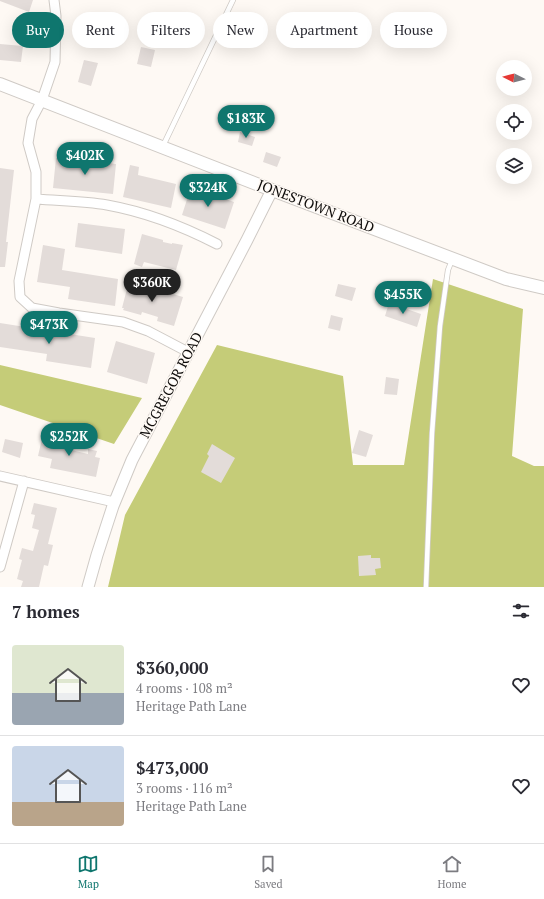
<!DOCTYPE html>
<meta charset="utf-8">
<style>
body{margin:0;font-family:"PT Serif",serif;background:#f2f2f3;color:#2b2b33;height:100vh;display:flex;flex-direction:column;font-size:15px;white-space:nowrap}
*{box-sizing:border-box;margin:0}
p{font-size:13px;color:#7c7c81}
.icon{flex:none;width:22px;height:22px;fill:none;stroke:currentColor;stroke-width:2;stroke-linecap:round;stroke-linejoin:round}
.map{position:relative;height:587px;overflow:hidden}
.side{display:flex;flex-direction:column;background:#fff;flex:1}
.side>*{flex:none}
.guide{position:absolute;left:12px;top:12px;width:520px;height:36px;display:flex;gap:8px}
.needle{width:26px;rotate:276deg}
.fabs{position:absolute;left:496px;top:60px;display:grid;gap:8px}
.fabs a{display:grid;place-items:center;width:36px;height:36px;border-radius:50%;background:#fff;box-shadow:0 4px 16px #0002;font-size:20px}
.price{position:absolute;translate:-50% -34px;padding:0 9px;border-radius:14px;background:#0f766e;color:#fff;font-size:13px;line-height:26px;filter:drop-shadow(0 1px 2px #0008)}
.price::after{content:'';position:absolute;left:50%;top:24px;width:12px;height:9px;margin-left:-6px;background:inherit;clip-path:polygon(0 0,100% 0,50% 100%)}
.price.active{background:#222;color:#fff}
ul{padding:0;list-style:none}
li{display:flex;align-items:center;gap:12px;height:100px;padding:0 12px}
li+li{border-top:1px solid #e1e1e2}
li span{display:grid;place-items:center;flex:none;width:112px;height:80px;border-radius:4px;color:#555}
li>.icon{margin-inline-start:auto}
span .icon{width:48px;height:48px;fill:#fffc;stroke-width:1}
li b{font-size:17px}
h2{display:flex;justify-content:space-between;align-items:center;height:48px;padding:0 12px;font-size:17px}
.chip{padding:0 14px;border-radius:18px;background:#fff;box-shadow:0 4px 16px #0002;font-size:14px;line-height:36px}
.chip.active{background:#0f766e;color:#fff}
.menu{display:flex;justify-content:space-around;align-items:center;height:56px;border-top:1px solid #e1e1e2;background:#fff;font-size:11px;color:#7c7c81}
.menu a{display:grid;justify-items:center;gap:2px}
.menu .active{color:#0f766e}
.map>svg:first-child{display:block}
.forest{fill:#c5cc78}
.building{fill:#e3dcd9}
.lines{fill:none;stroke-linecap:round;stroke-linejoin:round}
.service-casing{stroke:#cfcac5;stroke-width:6}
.minor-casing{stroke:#cfcac5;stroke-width:11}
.tertiary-casing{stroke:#cfcac5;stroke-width:13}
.secondary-casing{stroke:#cfcac5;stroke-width:14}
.service{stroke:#fff;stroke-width:4.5}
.minor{stroke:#fff;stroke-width:9}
.tertiary{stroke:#fff;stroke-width:11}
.secondary{stroke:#fff;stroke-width:12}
.labels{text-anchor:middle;stroke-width:3;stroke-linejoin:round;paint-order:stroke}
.street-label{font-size:14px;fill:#0d0b0a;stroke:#fef9f4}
</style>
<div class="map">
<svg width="544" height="587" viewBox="0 0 544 587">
<rect width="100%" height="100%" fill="#fef9f4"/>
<path class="forest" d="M433,279l90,30 -11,147 22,10h10v121h-436l17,-72 92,-170 126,31 10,89h51z
M0,365l142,33 -28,46 -114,-39z"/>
<path class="building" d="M0,0h33l-4,12 -29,-11z
M0,44l23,2 -2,16 -21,-2z
M141,47l14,3 -4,17 -14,-3z
M84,60l14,3 -7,23 -13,-4z
M240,132l15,5 -3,9 -14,-4z
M266,152l15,5 -4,10 -14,-5z
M56,158l20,2v-1l40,5 -3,30 -60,-6z
M130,165l9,2 -1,8 38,9 -5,24 -48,-11z
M0,168l14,2 -8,72h2l-3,25h-5z
M191,187l43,15 -9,27 -43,-14z
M78,223l47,6 -3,25 -47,-7z
M142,234l21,6v2l9,2v-1l11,2 -7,25 -32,-8 -2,5 -8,-3z
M43,245l22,4 -3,21 56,9 -3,27 -47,-7 2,-12 -33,-5z
M129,281l21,5 -2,4 17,5 1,-3 17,5 -9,29 -17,-5 1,-4 -16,-5 -1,3 -18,-5 1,-2h-2z
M338,284l18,4 -4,13 -17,-5z
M389,303l32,11 -4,13 -32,-11z
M331,315l12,3 -3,13 -12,-3z
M0,323l95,15 -4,30 -45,-7 1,-7 -47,-7z
M116,341l39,12 -8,31 -40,-12z
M386,377l13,2 -2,16 -13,-1z
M359,430l14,5 -7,22 -14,-4z
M43,434l14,3 -1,4 12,3 -1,5 21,5v-5l9,2 -2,6 5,1 -4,19 -46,-9 2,-9 -14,-3z
M5,439l18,4 -3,15 -18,-6z
M212,444l23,14 -14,25 -20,-11 8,-16 -2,-2z
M34,503l23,5 -9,36 5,1 -5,21 -4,-1 -5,22h-18l2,-6 -6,-2 5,-19 -3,-1 3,-11 11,3 6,-21 -7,-2 3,-13 -4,-1z
M371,555v3h9l1,10 -6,1 1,6 -17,1 -1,-20z"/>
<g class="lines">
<g class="service-casing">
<path id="service" d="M163,146l70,-146
M426,587l6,-154 8,-107 8,-56 4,-10"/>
</g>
<g class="minor-casing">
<path id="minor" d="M54,0l2,16 -1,46 -13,38 -10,19 -4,24 8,29v27l-17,82 1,16 12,11 27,5 64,9 25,9 40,21
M36,199c24,2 48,2 71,6 39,7 75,21 110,39
M0,476l114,26
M0,567l24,-86"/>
</g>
<g class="tertiary-casing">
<path id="tertiary" d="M88,587l9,-32 16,-49 19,-46 115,-220 25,-50"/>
</g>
<g class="secondary-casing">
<path id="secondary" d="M0,84l272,106 234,89 38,9"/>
</g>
<use href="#service" class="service"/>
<use href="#minor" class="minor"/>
<use href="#tertiary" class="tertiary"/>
<use href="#secondary" class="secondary"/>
</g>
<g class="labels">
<g class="street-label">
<text transform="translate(316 206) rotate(21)" y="5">JONESTOWN ROAD</text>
<text transform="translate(171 385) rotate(-62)" y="5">MCGREGOR ROAD</text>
</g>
</g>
</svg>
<div class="fabs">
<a><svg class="needle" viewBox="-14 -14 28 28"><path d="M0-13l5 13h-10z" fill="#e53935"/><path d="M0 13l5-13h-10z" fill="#7c7c81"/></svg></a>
<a><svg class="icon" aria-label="locate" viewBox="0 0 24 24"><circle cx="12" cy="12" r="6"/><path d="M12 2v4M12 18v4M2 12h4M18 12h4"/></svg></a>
<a><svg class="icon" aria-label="layers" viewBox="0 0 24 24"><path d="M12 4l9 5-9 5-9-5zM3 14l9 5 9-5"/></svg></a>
</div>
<b class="price" style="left:246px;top:139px">$183K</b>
<b class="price" style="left:85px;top:176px">$402K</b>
<b class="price" style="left:208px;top:208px">$324K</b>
<b class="price active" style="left:152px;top:303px">$360K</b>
<b class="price" style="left:403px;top:315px">$455K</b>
<b class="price" style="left:49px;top:345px">$473K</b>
<b class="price" style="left:69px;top:457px">$252K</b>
<div class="guide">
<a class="chip active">Buy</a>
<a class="chip">Rent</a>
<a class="chip">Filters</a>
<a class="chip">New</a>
<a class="chip">Apartment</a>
<a class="chip">House</a>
</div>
</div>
<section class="side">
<h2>7 homes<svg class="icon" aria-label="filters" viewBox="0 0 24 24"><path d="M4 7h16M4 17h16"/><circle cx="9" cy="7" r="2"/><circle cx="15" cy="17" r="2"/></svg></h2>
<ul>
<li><span style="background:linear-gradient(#dfe7d0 60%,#9aa5b1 0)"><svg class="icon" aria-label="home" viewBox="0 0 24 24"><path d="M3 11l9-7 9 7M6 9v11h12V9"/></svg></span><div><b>$360,000</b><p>4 rooms · 108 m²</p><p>Heritage Path Lane</p></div><svg class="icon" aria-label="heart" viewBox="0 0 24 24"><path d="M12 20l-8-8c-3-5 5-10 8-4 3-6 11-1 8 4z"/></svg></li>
<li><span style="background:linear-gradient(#c9d6e8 70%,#b9a48a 0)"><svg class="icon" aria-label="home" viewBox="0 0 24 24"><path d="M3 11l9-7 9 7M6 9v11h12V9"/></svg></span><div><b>$473,000</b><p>3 rooms · 116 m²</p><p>Heritage Path Lane</p></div><svg class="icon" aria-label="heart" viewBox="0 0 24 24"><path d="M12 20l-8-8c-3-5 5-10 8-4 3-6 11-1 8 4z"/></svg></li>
</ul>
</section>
<nav class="menu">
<a class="active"><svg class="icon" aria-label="map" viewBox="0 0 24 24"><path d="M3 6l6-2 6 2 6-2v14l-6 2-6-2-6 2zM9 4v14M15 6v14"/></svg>Map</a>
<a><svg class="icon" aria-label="saved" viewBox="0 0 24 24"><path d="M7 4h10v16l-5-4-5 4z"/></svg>Saved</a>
<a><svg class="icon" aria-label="home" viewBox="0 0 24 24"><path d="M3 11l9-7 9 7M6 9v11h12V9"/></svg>Home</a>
</nav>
